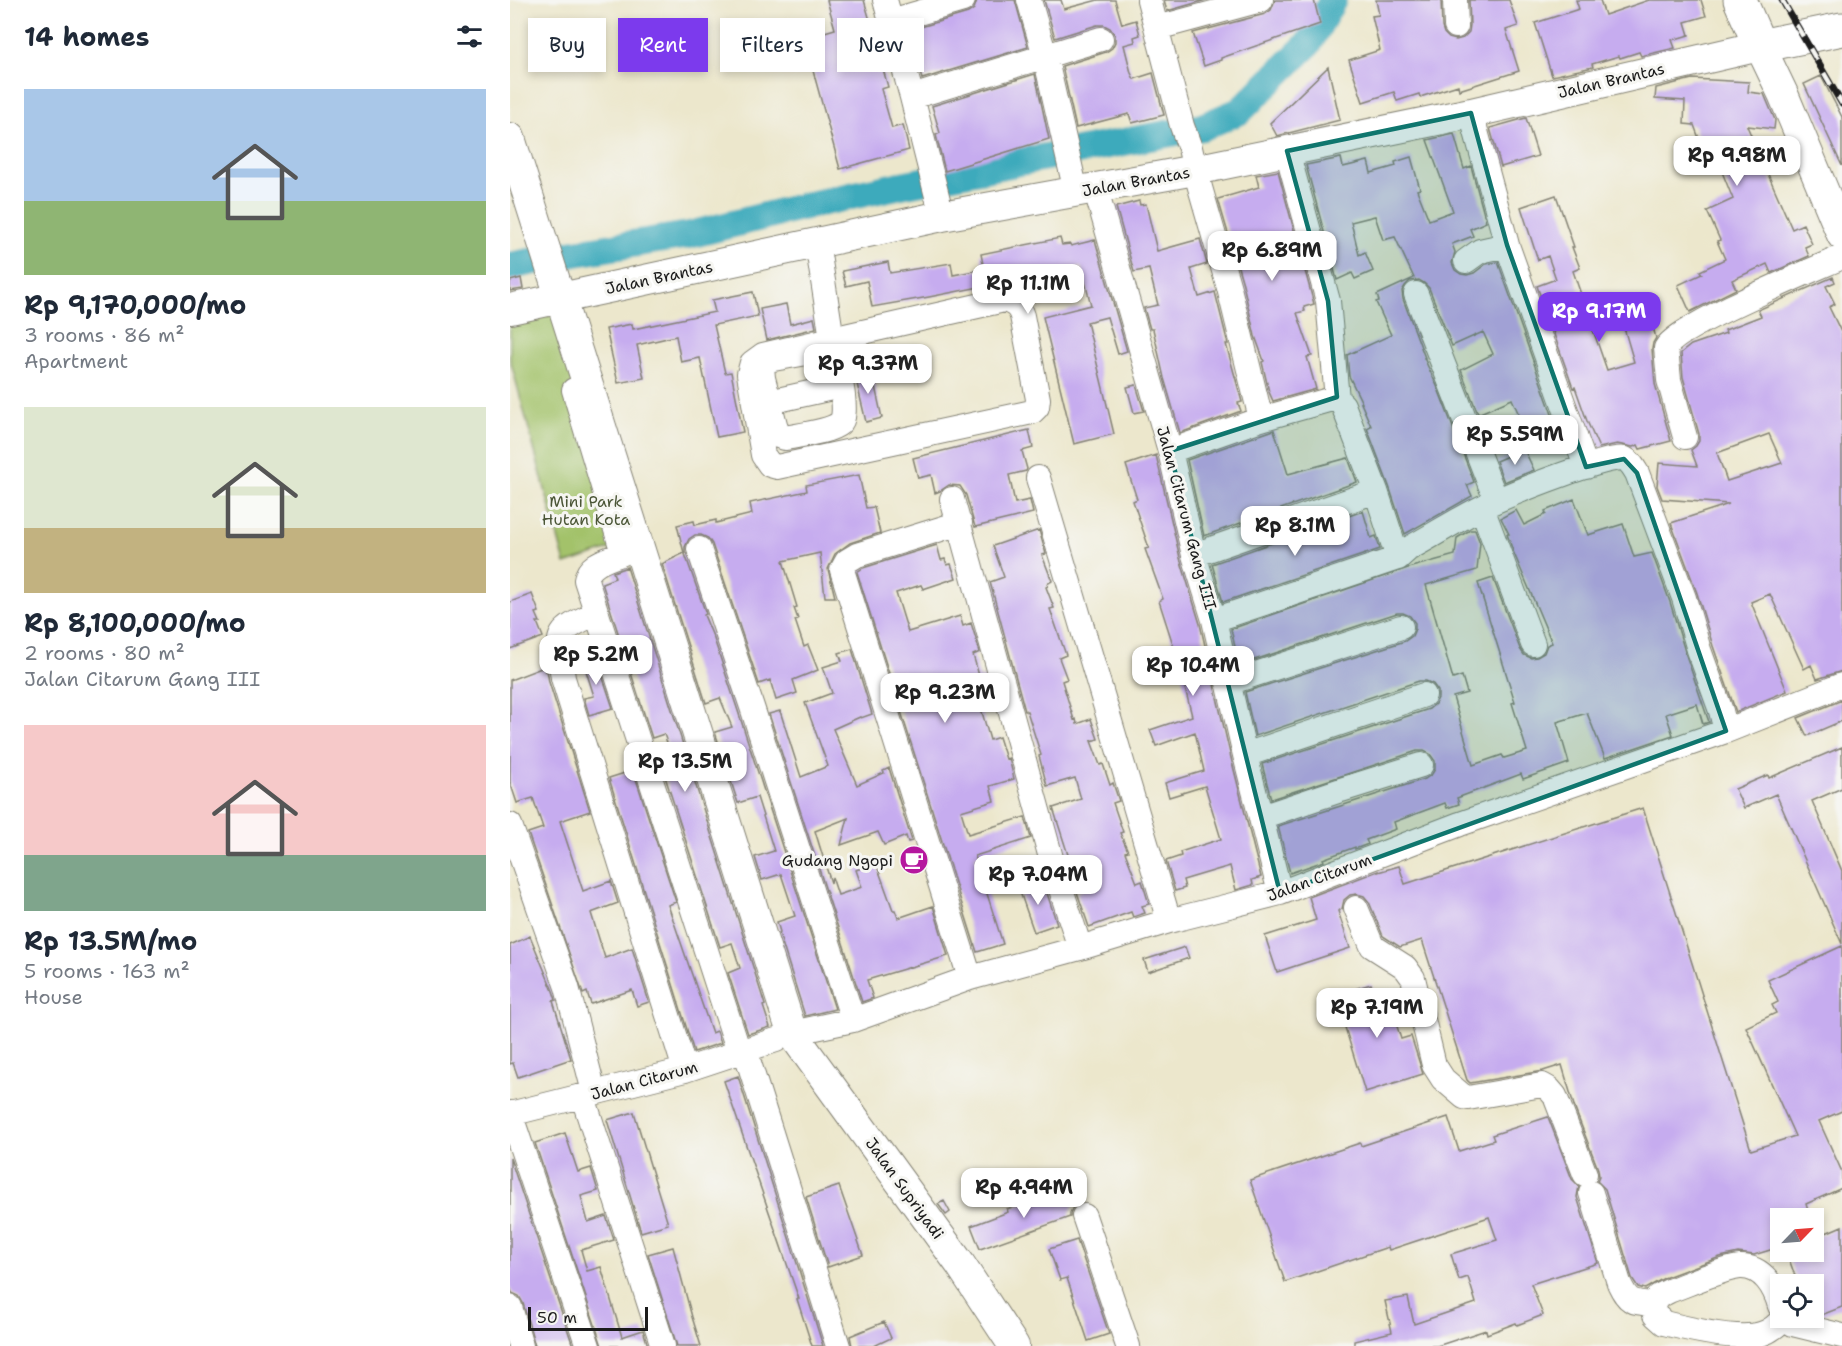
<!DOCTYPE html>
<meta charset="utf-8">
<style>
body{margin:0;font-family:"Shantell Sans",sans-serif;background:#f6f6f7;color:#1f2937;height:100vh;display:flex;flex-direction:column;font-size:22px;white-space:nowrap}
*{box-sizing:border-box;margin:0}
p{font-size:20px;color:#747a83}
.icon{flex:none;width:33px;height:33px;fill:none;stroke:currentColor;stroke-width:2;stroke-linecap:round;stroke-linejoin:round}
.map{position:relative;flex:1;overflow:hidden}
.panel{display:flex;flex-direction:column;background:#fff;width:510px}
.panel>*{flex:none}
.guide{position:absolute;left:18px;top:18px;width:570px;height:54px;display:flex;gap:12px}
.needle{width:39px;rotate:65deg}
.buttons{position:absolute;left:1260px;top:1208px;display:grid;gap:12px}
.buttons a{display:grid;place-items:center;width:54px;height:54px;border-radius:0px;background:#fff;box-shadow:0 3px 9px #0003;font-size:30px}
.scale{position:absolute;left:18px;bottom:15px;width:120px;box-sizing:border-box;padding-left:6px;border:3px solid #1c1c1c;border-top:0;font-size:16px;line-height:21px;white-space:nowrap;color:#1c1c1c;-webkit-text-stroke:4px #f6f6f2;paint-order:stroke}
.price{position:absolute;translate:-50% -51px;padding:0 14px;border-radius:12px;background:#fff;color:#222;font-size:20px;line-height:39px;filter:drop-shadow(0 2px 3px #0008)}
.price::after{content:'';position:absolute;left:50%;top:36px;width:18px;height:14px;margin-left:-9px;background:inherit;clip-path:polygon(0 0,100% 0,50% 100%)}
.price.selected{background:#7c3aed;color:#fff}
ul{padding:0;list-style:none}
li{display:grid;align-content:center;gap:12px;height:318px;padding:0 24px}
li span{display:grid;place-items:center;height:186px;border-radius:0px;color:#555}
li>.icon{margin-inline-start:auto}
span .icon{width:108px;height:108px;fill:#fffc;stroke-width:1}
li b{font-size:26px}
h2{display:flex;justify-content:space-between;align-items:center;height:72px;padding:0 24px;font-size:26px}
.pill{padding:0 21px;border-radius:0px;background:#fff;box-shadow:0 3px 9px #0003;font-size:21px;line-height:54px}
.pill.selected{background:#7c3aed;color:#fff}
main{display:flex;flex:1;min-height:0}
.map>svg:first-child{display:block}
.green{fill:#a3c26a;stroke:#606f43;stroke-width:1.5}
.lines{fill:none;stroke-linecap:round;stroke-linejoin:round}
.river{stroke:#3daabc;stroke-width:28}
.building{fill:#c6acef;fill-rule:evenodd}
.minor-casing{stroke:#848274;stroke-width:26}
.major-casing{stroke:#848274;stroke-width:32}
.highway-casing{stroke:#848274;stroke-width:35}
.minor{stroke:#fff;stroke-width:24}
.major{stroke:#fff;stroke-width:30}
.highway{stroke:#fff;stroke-width:33}
.rail-casing{stroke:#1c1c1c;stroke-width:7}
.rail{stroke:#f6f6f2;stroke-width:4.5;stroke-dasharray:14;stroke-linecap:butt}
.marked{fill:#0f766e;fill-opacity:0.2;stroke:#0f766e;stroke-width:4.5;stroke-linejoin:round}
.labels{text-anchor:middle;stroke-width:6;stroke-linejoin:round;paint-order:stroke}
.street-label{font-size:16px;fill:#1c1c1c;stroke:#f6f6f2}
.park-label{font-size:16px;fill:#4b5637;stroke:#f6f6f2}
.poi-label{font-size:16px;fill:#1c1c1c;stroke:#f6f6f2;text-anchor:end}
</style>
<main>
<section class="panel">
<h2>14 homes<svg class="icon" aria-label="filters" viewBox="0 0 24 24"><path d="M4 7h16M4 17h16"/><circle cx="9" cy="7" r="2"/><circle cx="15" cy="17" r="2"/></svg></h2>
<ul>
<li><span style="background:linear-gradient(#a9c7e8 60%,#8fb573 0)"><svg class="icon" aria-label="home" viewBox="0 0 24 24"><path d="M3 11l9-7 9 7M6 9v11h12V9"/></svg></span><div><b>Rp 9,170,000/mo</b><p>3 rooms · 86 m²</p><p>Apartment</p></div></li>
<li><span style="background:linear-gradient(#dfe7d0 65%,#c2b280 0)"><svg class="icon" aria-label="home" viewBox="0 0 24 24"><path d="M3 11l9-7 9 7M6 9v11h12V9"/></svg></span><div><b>Rp 8,100,000/mo</b><p>2 rooms · 80 m²</p><p>Jalan Citarum Gang III</p></div></li>
<li><span style="background:linear-gradient(#f6c9c9 70%,#7fa58c 0)"><svg class="icon" aria-label="home" viewBox="0 0 24 24"><path d="M3 11l9-7 9 7M6 9v11h12V9"/></svg></span><div><b>Rp 13.5M/mo</b><p>5 rooms · 163 m²</p><p>House</p></div></li>
</ul>
</section>
<div class="map">
<svg width="1332" height="1346" viewBox="0 0 1332 1346">
<rect width="100%" height="100%" fill="#f6f6f2"/>
<filter id="ink" filterUnits="userSpaceOnUse"><feTurbulence type="fractalNoise" baseFrequency=".0167" numOctaves="2"/><feDisplacementMap in="SourceGraphic" scale="12" xChannelSelector="R" yChannelSelector="G"/><feConvolveMatrix kernelMatrix="1 2 1 2 8 2 1 2 1" color-interpolation-filters="sRGB"/></filter>
<filter id="wash" filterUnits="userSpaceOnUse"><feTurbulence type="fractalNoise" baseFrequency=".008" numOctaves="4" result="noise"/><feDisplacementMap in="SourceGraphic" scale="24" xChannelSelector="R" yChannelSelector="G"/><feGaussianBlur stdDeviation="1.35" result="paint"/><feColorMatrix in="noise" values="0 0 0 0 0 0 0 0 0 0 0 0 0 0 0 0 0 1.4 0 .05"/><feComposite in="paint" operator="in"/></filter>
<g filter="url(#wash)">
<rect width="100%" height="100%" fill="#ece7cc"/>
<path class="green" d="M47,305l74,237 -66,22 -55,-205v-44z"/>
<g class="lines">
<path class="river" d="M0,266l65,-13 114,-18 112,-28 100,-22 301,-58 38,-16 69,-68 24,-43"/>
</g>
<g id="blocks">
<path class="building" d="M317,0h37l9,31 4,-1 6,20 -5,1 10,36 -7,2 11,39 11,-3 6,25 -69,19 -36,-131 31,-9z
M467,0h38l13,47 -106,32 -7,-24 6,-2 -7,-24 54,-16 6,-4z
M534,0h17l3,9 34,-9h17l7,24 14,-4 4,15 -6,2 1,5 -11,3 7,28 3,6 19,-6 11,42 -32,8 -3,-9 -53,14 -14,-62 44,-14 6,-4 3,-6v-7l-5,-7 -6,-3h-7l-42,13z
M656,0h40l-39,11 -3,-10z
M765,0h39l6,24 -99,34v2l-17,6 -11,-33 72,-19 6,-4z
M866,0h65l1,27 2,6 5,5 7,2 7,-2 6,-6 1,-7 -1,-25h40l9,26 -12,4 13,41 -60,19 -1,-5 -38,12 -1,-3 -22,7 -3,-9 -31,10 -14,-42 31,-10 -8,-34 7,-1z
M1066,0h24l5,15 44,-15h52l5,16 -21,6 4,13 -17,5 3,8 -34,8 -2,-4 -19,6 -1,-2 -27,8 1,3 -41,9 -17,-53 44,-14z
M818,67l12,53 -63,16 -7,-13z
M525,74l14,65 -104,32 -9,-36 4,-2 -8,-27z
M1311,76l21,41v49l-38,-82z
M1182,79l57,3 -1,10 16,2 11,26 -1,9 -27,-3 45,103 11,-5 9,20 -7,3 4,9 -38,17 -4,-9 -35,16 4,9 -46,23 -12,-27 24,-11 -2,-3 25,-12 -8,-18 3,-1 -13,-29 26,-12 -17,-42 -9,3 -13,-35 -10,-1 1,-23 -30,-2 1,-11z
M1016,118l12,38 -37,11 -11,-39z
M944,134l10,35 7,-3 15,56 -16,7 3,7 -21,8 3,8 -3,11 3,7 6,4 6,1 7,-2 12,-9 12,-2 61,172 -26,12 -21,-47 -34,15 -17,-44 32,-16 -10,-22 -31,14 -23,-58 -5,-5 -5,-3 -9,1 -5,5 -3,5 1,8 22,59h-1l13,28 37,96 -7,3 5,11 -67,38 -16,-48 -22,-58 4,-2 -10,-23h1l-13,-27 -2,-21 44,-20 -15,-33 3,-1 -2,-6 37,-17 -19,-41 -12,3 -8,-24 -24,6 8,33 6,-3 8,19 -18,8 -3,-6 -15,7 -31,-115 35,-7 2,9 25,-6 3,12 25,-7 -1,-4 16,-5 9,32 -3,1 12,30 24,-9 -26,-71z
M768,171l36,133 -10,3 1,4 -8,2 15,43 -5,1 9,32 -43,12 -4,-9 -7,-30 2,-1 -9,-25 -12,-52 -25,-85 41,-12 -3,-12z
M1046,195l18,52h-2l8,21 -7,3 15,44 57,-16 11,39 -3,5 -1,6 3,35 16,57 -31,8 -2,-4 -5,2 -16,-3 -18,4 -12,-27 -12,-34 -2,1 -36,-102 19,-7 -8,-23 -10,4 -17,-53zM1112,321l12,41 -27,8 -14,-40z
M629,201l1,4 6,-1 11,47 43,-12 7,25 -16,5 8,28 16,-5 13,52h-2l16,58 -4,1 3,8 -61,22 -16,-55 -11,-49h-3l-6,-21 14,-3 -9,-36 -15,3 -18,-65z
M550,238l2,7 8,-1 1,2 24,-6 32,111 -9,3 -11,-37 -20,5 27,112 -40,10 -31,-127 48,-12 -10,-38 -152,30 -57,10 -5,-26 -21,5 -4,-15 46,-9 2,11 61,-10 2,12 31,-6 -3,-15z
M1323,277l2,5 -9,4 9,18 -6,3 13,27v337l-25,8 -6,-14 -7,4 -34,-75 -19,8 36,89 -51,21 -23,-66 -16,-53 -26,-70 58,-19 -67,-5 -5,-13 2,-23 38,3 -6,-16 5,-4 3,-5v-7l-16,-57 -2,-24 10,-8 35,-12 -1,-3 36,-14 -3,-6zM1259,434l13,29 -55,18 -10,-28z
M11,278l2,11 -13,2v-10z
M243,292l5,24 -44,9 11,48 6,-1 12,60 -26,5 -17,-79 -19,4 -5,-26 -39,9 7,33 -26,5 -12,-54 26,-5 1,5 82,-17 -3,-12z
M276,304l4,20 24,-6 2,10 -49,12 -7,-31z
M361,368l11,50 -16,4 -12,-51z
M626,385l8,26 -10,2 -7,-26z
M519,430l4,18 -11,3 5,18 -1,2 -17,4 6,28 15,-3 3,13 -58,14 -9,-32 -6,-9 -11,-1 -9,6 -5,2 -4,-18 -13,3 -5,-20z
M764,430l14,44 60,-16 9,24 -153,54 -17,-76z
M1014,449l10,21 -30,12 -8,-21z
M646,455l24,103 20,66 31,134 30,119 -9,3 1,5 -17,5 -6,-24 -47,14 2,8 -10,3 -9,-30 15,-5 -1,-4 41,-13 -16,-53 -36,11 -4,-14 39,-12 -9,-39 -39,14 -6,-16 42,-14 -14,-56 -19,-59 4,-2 -18,-50 4,-1 -16,-47 4,-2 -11,-34z
M349,475l7,33 8,-1 6,26 -30,10 -15,11 -7,15 7,28h-10l-5,-44 -37,8 14,46 -3,1 4,11 -3,1 9,27 4,-2 10,25 -25,10 4,13 -21,7 -6,-20 -11,4 -47,-140 -4,-6 -7,-3h-6l-6,4 -4,8v7l21,60 -2,1 10,24 24,72 97,298 -30,7 -26,-83 1,-1 -3,-10 18,-6 -14,-42 -19,6 -7,-23 19,-6 -17,-54 -19,6 -23,-71 17,-5 -12,-29 -14,5 -44,-139 22,-11 -7,-28 17,-4 1,4 21,-5v3l36,-9 -2,-11 57,-12 -1,-6z
M1064,499l14,36 35,-11 11,33 18,-4 18,49 16,53 23,67 -6,2 -6,-20 -31,10 7,21 -68,23 -18,-45 -30,9 12,41 -46,16 -2,-5 -64,24 2,6 -12,4 -2,-5 -51,19 2,7 -30,11 2,4 -13,5v-2l-32,12 1,2 -34,12 -12,-47 147,-47 7,-5 3,-5v-8l-5,-7 -6,-3h-7l-146,48 -9,-35 167,-55 6,-5 3,-6v-7l-5,-7 -7,-3h-7l-164,55 -10,-44 160,-51 7,-5 3,-7v-6l-5,-7 -7,-3h-6l-158,52 -8,-36 177,-61 47,-13 2,-17 13,-8h5l5,13 -3,27 -51,15 27,94 9,-3 5,17 -14,4 20,68 29,-10 2,3 23,-7 -15,-48 3,-1 -37,-119 15,-5 27,71 4,6 7,3 6,-1 7,-4 3,-8 5,-2 -39,-92 -6,-17h2l-8,-16 15,-8 8,15 22,-11 -1,-3z
M853,511l8,27 5,-2 4,13 -157,53 -11,-38z
M529,530l7,24 -4,1 10,26 -5,3 1,2 -2,1 8,21 -4,1 16,46 -7,3 8,21 -5,2 12,39 2,-1 1,5 14,-5 7,20 -7,2 9,24 3,-1 7,21 3,-2 6,18 -6,2 10,29 -3,1 8,18 -3,1 12,31 5,-2 7,23 -7,2 3,7 -12,4 -2,-5 -42,15 -12,-35 6,-2 -10,-30 -3,1 -17,-53 28,-9 -6,-21 -28,8 -8,-30 2,-1 -14,-44h-2l-35,-129 14,-5 -11,-31z
M427,545l4,15 4,-1 2,6 4,-1 5,14 -33,11 -2,-4 -25,8 12,39 52,-16 3,10 8,-3 9,29 -7,3 7,24 6,-2 4,12 -7,2 2,5 -7,2 12,42 9,-3 7,22 3,-1 5,21 -24,7 4,15 -33,10 7,23 57,-17 6,21 -56,18 28,88 -26,8 -120,-380 6,-4z
M117,567l138,438 -2,1 7,21 -22,7 -20,-61 12,-5 -8,-25 -12,4 -58,-180 12,-4 -10,-29 -12,4 -50,-155 13,-5 -2,-6z
M22,594l7,18 -3,1 4,9h-3l6,15 -33,12v-47z
M342,649l20,65 -11,4 -1,-1 -27,12 24,56 27,-12 -1,-2 6,-3 23,73 -4,1 -2,-6 -22,9 -6,-13 -37,13 7,-27 -33,13 16,52 1,-6 6,18 24,-8 -6,-17 20,-7 17,47h2l3,8 35,-12 15,50 -81,24 6,18 -11,4 -93,-288 11,-3 21,66 27,-11 -23,-63 27,-10 -9,-26 19,-6 -3,-8z
M84,651l19,57 -24,7 -5,-17 10,-2 -13,-41z
M34,667l1,4 2,-1 2,12 41,129 -30,10 23,70 28,-10 7,22 -27,10 14,45 27,-10 17,54 -12,4 -5,-16 -41,14 -4,-12 -4,2 -55,-161 15,-5 -10,-30 -16,5 -7,-21v-102z
M1332,700v21l-35,15 -9,-18z
M1332,747v41l-30,13 30,70v73l-66,-150 -32,14 -9,-19 33,-14 1,3z
M118,772l2,6 5,-2 41,126 -8,3 44,128 5,-2 4,12 -27,9 -85,-274z
M1133,808l108,342 44,-14 -49,-109 30,-14 -4,-8 6,-3 -10,-22 74,-34v165l-23,10 23,51v16l-36,16 4,14h-30v29l-26,8 -16,-2 -18,4 -56,21 -19,11 -7,-2 -6,-9 -27,-89 -8,-8 2,-5 -1,-7 -23,-60 -13,-44 -19,6 -73,12 -3,-3 -45,-140 -22,7 -17,-11 -14,-34 -5,-6 -7,-2 -7,1 -6,5 -2,9 -4,2 12,37 -73,24 -12,-36 51,-16 -7,-23 69,-26v1l21,-6 6,18z
M533,881l14,43 -23,8 -15,-43z
M20,936l23,55 3,9 -3,1 18,58 -53,18 -5,-14 -3,1v-119z
M675,947l4,11 -41,14 -4,-12z
M861,984l5,15 11,-4 14,44 10,-3 12,38 -58,18 -30,-97z
M228,1076l85,270h-11l-15,-47h2l-75,-218z
M124,1112l34,112 -27,8 -34,-112z
M938,1117l11,34 35,-11 -2,-5 56,-18 24,62 7,7 -2,11 21,66 -67,21 12,31 -26,10 -1,-2 -29,11 -1,-4 -49,16h-83v-5l38,-9 -7,-31 23,-4 6,27 62,-21 -8,-26 -9,3 -8,-26 46,-14 -8,-23 -100,33 -1,-3 -103,35 -35,-102 110,-37 1,3z
M55,1133l13,39 13,-4 7,23 -17,5 7,26 18,-6 8,24 -33,10 6,21 14,-4 21,70 21,-7 5,16h-46l-67,-203z
M0,1158l63,188h-38l-12,-43 -4,-7 -7,-3 -2,-6z
M329,1186l24,69 -35,12 -22,-70z
M556,1188l7,19 -3,6v4l-90,32 -9,-23 37,-14 -1,-3z
M434,1201l6,11 -4,3 -8,-11z
M1332,1226v81l-23,9 -5,-2v-30h-16l-12,-33h28v-13z
M567,1240l32,94 -21,7 -21,-63 -7,2 -11,-31z
M163,1247l19,70 9,29h-24l-29,-92z
M374,1322l7,16 -17,8h-22l-2,-10z"/>
</g>
</g>
<g filter="url(#ink)">
<use href="#blocks" fill-opacity="0" stroke="#848274" stroke-width="1.5"/>
<g class="lines">
<g class="minor-casing">
<path id="minor" d="M375,0l27,97 30,119
M519,0l16,56 31,136
M639,0l33,126 8,22 5,22 34,118 32,131
M945,0l1,26
M381,21l72,-21
M647,28l104,-28
M402,97l189,-58
M961,113l36,132 79,222
M777,151l41,150 9,98
M585,187l75,264 24,104 20,65 31,135 35,138
M307,242l15,97 -69,16 -11,8 -3,11 14,81 7,10 7,2 255,-55 5,-5 1,-8 -16,-83c-3,-10 -8,-13 -18,-16l-172,39c3,15 19,76 8,84 -10,9 -41,12 -55,15l-7,-2 -15,-58 -1,-12 6,-6 66,-12
M956,261l14,-10 27,-6
M906,294l80,206
M64,390l49,163 16,-6
M259,402l72,-16
M1175,437l-16,-57 -3,-32c11,-22 147,-78 176,-91
M660,451l91,-32 71,-20h5l6,6 33,86 22,67 10,-9c30,-16 59,-36 90,-49 18,-8 114,-47 127,-41 6,3 9,9 12,14l47,125 15,52 22,61 5,20
M528,478l131,443
M442,499l99,359 29,90
M972,508l51,136
M450,523l-103,32 -10,6 -5,9 128,408
M189,549l53,158 101,313
M113,553c-13,6 -35,10 -37,27l153,472
M684,555l182,-64
M86,613c-43,20 -39,20 -33,65l122,392
M704,620l184,-62
M718,683l173,-56
M735,755l179,-60
M751,817l80,-27 80,-25
M0,825l57,162 27,105
M846,908l16,38 33,21 8,11 21,87 9,14 21,18 4,1 74,-13 7,4 6,7 30,78
M275,1036l7,-3 61,-13 117,-42 110,-30 89,-27 111,-28 180,-69 266,-93 116,-46
M235,1050l93,296
M73,1097l80,249
M0,1113l78,233
M0,1114l175,-44 91,-30
M1081,1193l28,90c9,19 12,19 33,21
M574,1216l44,130
M1142,1304l7,-8 10,-5c17,-6 55,-23 71,-24 23,-1 35,21 40,39
M1142,1304l3,11 9,8c24,6 74,18 97,11 10,-3 16,-9 23,-16
M0,1307l11,39
M1274,1317l9,7 49,12"/>
</g>
<g class="major-casing">
<path id="major" d="M0,138l282,895 168,231 54,82
M0,309l432,-93 253,-46 276,-57 289,-67 23,48 59,141"/>
</g>
<g class="highway-casing">
<path id="highway" d="M1230,0l20,46 82,-17"/>
</g>
<use href="#minor" class="minor"/>
<use href="#major" class="major"/>
<use href="#highway" class="highway"/>
<g class="rail-casing">
<path id="rail" d="M1272,0l60,104"/>
</g>
<use href="#rail" class="rail"/>
</g>
</g>
<path class="marked" d="M961,113l36,132 79,222 38,-8 13,14 89,258 -446,162 -110,-442 167,-54 -9,-96 -41,-150z"/>
<defs>
<g id="cafe-disc" transform="scale(1.5)"><circle r="9.5" fill="#b5179e" stroke="#f6f6f2"/><path d="M-5.5-4.5H6V0H3Q3 3.5 0 3.5H-2.5Q-5.5 3.5-5.5 0ZM3-3.2v2h1.7v-2ZM-6 4.5H4V6H-6Z" fill="#fff"/></g>
</defs>
<g fill-rule="evenodd">
<use href="#cafe-disc" x="404" y="860"/>
</g>
<g class="labels">
<g class="street-label">
<text transform="translate(1101 80) rotate(-13)" y="6">Jalan Brantas</text>
<text transform="translate(626 181) rotate(-10)" y="6">Jalan Brantas</text>
<text transform="translate(149 277) rotate(-12)" y="6">Jalan Brantas</text>
<text transform="translate(677 518) rotate(75)" y="6">Jalan Citarum Gang III</text>
<text transform="translate(809 877) rotate(-20)" y="6">Jalan Citarum</text>
<text transform="translate(134 1080) rotate(-15)" y="6">Jalan Citarum</text>
<text transform="translate(395 1188) rotate(54)" y="6">Jalan Supriyadi</text>
</g>
<g class="park-label">
<text x="76" y="507">Mini Park<tspan x="76" dy="18">Hutan Kota</tspan></text>
</g>
<g class="poi-label">
<text x="383" y="866">Gudang Ngopi</text>
</g>
</g>
</svg>
<div class="buttons">
<a><svg class="needle" viewBox="-14 -14 28 28"><path d="M0-13l5 13h-10z" fill="#e53935"/><path d="M0 13l5-13h-10z" fill="#747a83"/></svg></a>
<a><svg class="icon" aria-label="locate" viewBox="0 0 24 24"><circle cx="12" cy="12" r="6"/><path d="M12 2v4M12 18v4M2 12h4M18 12h4"/></svg></a>
</div>
<div class="scale">50 m</div>
<b class="price" style="left:1227px;top:187px">Rp 9.98M</b>
<b class="price" style="left:762px;top:282px">Rp 6.89M</b>
<b class="price" style="left:518px;top:315px">Rp 11.1M</b>
<b class="price selected" style="left:1089px;top:343px">Rp 9.17M</b>
<b class="price" style="left:358px;top:395px">Rp 9.37M</b>
<b class="price" style="left:1005px;top:466px">Rp 5.59M</b>
<b class="price" style="left:785px;top:557px">Rp 8.1M</b>
<b class="price" style="left:86px;top:686px">Rp 5.2M</b>
<b class="price" style="left:683px;top:697px">Rp 10.4M</b>
<b class="price" style="left:435px;top:724px">Rp 9.23M</b>
<b class="price" style="left:175px;top:793px">Rp 13.5M</b>
<b class="price" style="left:528px;top:906px">Rp 7.04M</b>
<b class="price" style="left:867px;top:1039px">Rp 7.19M</b>
<b class="price" style="left:514px;top:1219px">Rp 4.94M</b>
<div class="guide">
<a class="pill">Buy</a>
<a class="pill selected">Rent</a>
<a class="pill">Filters</a>
<a class="pill">New</a>
</div>
</div>
</main>
